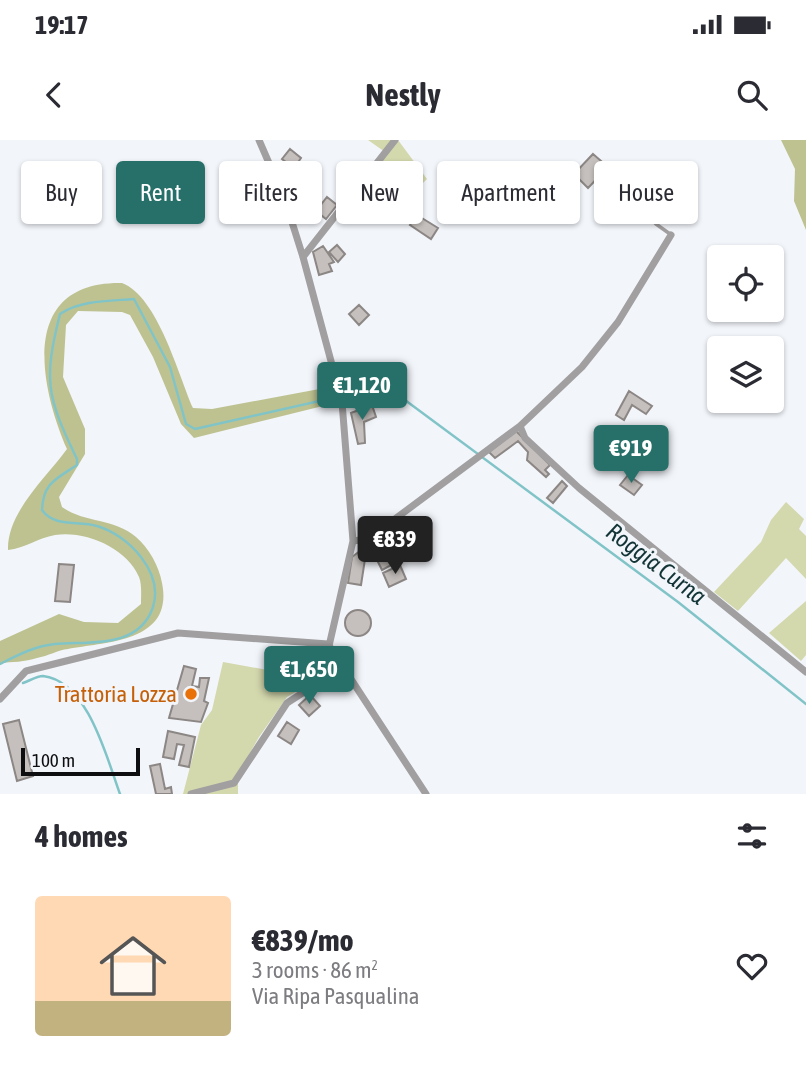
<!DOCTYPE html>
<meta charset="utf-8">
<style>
body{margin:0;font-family:"Asap Condensed",sans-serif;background:#f7f7f7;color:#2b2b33;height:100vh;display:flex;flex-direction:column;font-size:26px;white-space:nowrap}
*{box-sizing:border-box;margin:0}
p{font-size:23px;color:#7c7c81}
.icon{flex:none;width:38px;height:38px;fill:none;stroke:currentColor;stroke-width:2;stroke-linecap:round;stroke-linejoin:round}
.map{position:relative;height:654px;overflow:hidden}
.drawer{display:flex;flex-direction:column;background:#fff;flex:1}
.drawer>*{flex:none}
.banner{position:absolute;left:21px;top:21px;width:765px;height:63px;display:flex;gap:14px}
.controls{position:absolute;left:707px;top:105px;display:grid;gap:14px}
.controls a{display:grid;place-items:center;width:77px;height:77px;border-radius:7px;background:#fff;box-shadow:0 2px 5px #0004;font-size:35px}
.scale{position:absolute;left:21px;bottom:18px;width:119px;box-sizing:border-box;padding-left:7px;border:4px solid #0e0e10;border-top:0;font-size:19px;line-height:24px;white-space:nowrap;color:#0e0e10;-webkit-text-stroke:5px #f2f5fa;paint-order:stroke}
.price{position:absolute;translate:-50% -60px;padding:0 16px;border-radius:7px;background:#277069;color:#fff;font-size:23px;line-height:46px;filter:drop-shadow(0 2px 4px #0008)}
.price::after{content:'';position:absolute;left:50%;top:42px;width:21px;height:16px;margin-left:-10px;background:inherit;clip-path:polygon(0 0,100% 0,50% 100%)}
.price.current{background:#222;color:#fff}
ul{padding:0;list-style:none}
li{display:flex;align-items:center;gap:21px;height:175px;padding:0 35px}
li span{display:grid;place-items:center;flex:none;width:196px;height:140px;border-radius:7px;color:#555}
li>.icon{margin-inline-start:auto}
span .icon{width:84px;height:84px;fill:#fffc;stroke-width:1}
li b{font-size:30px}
h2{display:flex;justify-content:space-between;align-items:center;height:84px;padding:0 35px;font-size:30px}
.pill{padding:0 24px;border-radius:7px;background:#fff;box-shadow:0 2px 5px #0004;font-size:24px;line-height:63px}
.pill.current{background:#277069;color:#fff}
.status{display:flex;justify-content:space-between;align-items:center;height:49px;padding:0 35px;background:#fff;direction:ltr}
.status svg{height:19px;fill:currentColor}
header{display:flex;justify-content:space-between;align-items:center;height:91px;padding:0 35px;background:#fff;font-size:32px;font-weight:700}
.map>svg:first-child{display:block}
.green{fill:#d4d8ad}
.forest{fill:#bec290}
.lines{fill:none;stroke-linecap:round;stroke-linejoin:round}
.stream{stroke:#81c4c8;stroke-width:2.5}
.building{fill:#c5c0bd;stroke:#8c8784;stroke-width:2}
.service{stroke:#a19fa0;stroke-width:3.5}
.minor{stroke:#a19fa0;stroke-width:7}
.food-dot{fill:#e8710a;stroke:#f2f5fa;stroke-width:2.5}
.labels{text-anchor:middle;stroke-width:6;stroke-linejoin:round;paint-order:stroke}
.food-label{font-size:23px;fill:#c56008;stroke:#f2f5fa;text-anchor:end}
.water-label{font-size:24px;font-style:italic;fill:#123436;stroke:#f2f5fa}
</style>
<div class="status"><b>19:17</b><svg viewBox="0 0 49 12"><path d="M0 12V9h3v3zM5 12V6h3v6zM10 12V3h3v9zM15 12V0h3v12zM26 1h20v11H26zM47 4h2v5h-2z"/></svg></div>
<header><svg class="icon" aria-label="back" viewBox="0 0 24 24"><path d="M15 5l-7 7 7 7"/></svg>Nestly<svg class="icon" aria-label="search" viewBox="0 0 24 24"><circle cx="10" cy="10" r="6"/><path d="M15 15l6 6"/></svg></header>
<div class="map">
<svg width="806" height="654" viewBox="0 0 806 654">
<rect width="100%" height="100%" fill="#f2f5fa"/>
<path class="green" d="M368,0h30l29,39 -44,44 -33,-24 35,-47z
M786,362l18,17 -5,10 7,7v43l-20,-21 -48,53 -24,-19 47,-50 10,-22z
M806,461v54l-5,6 -32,-28z
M223,522l95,17 -31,18 -28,40 -21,37v20h-55l18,-69 11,-15z"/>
<path class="forest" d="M781,0h25v90l-12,-29 1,-32z
M122,143c36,14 56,91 71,125l19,1 118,-22 1,17 -137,34 -13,-14 -28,-67 -23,-42 -8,-3 -44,-1 -12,14 -3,52 22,52v25l-26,43 3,10c22,16 52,11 74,30 13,11 23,29 26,46 12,59 -55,59 -94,66 -10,1 -20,7 -31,9 -12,4 -25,4 -37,5v-22l59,-27 25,8 34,1 23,-19c0,-8 1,-20 -2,-27 -12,-29 -54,-47 -84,-42 -17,3 -30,13 -47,15 -1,-38 38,-72 59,-101 -28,-64 -48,-168 55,-166z"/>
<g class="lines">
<path class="stream" d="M0,524c18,-9 35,-18 55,-20 35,-3 84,5 98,-37 11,-35 -25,-72 -56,-81 -19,-6 -42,2 -55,-16 1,-27 14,-31 35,-45v-6c-30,-62 -34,-78 -17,-145 21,-14 50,-13 74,-15l36,68 16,57 9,5 191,-43 292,216 128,102
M23,543c6,-2 14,-7 20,-7 45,5 64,83 77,118"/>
</g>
<path class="building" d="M290,9l11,9 -7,10 -12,-9z
M593,14l15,13 -20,21 -14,-14z
M309,36l11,9 -10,11 -10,-8z
M614,42l6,6 -16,16 -6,-6z
M327,57l10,8 -11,14 -10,-8z
M417,75l21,13 -7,11 -21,-14z
M337,105l8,9 -7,8 -9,-10z
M323,106l11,16 -5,2 3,7 -13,4 -6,-23z
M359,165l10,10 -10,10 -10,-11z
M629,251l23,15 -6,8 -14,-9 -8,15 -8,-5z
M372,265l4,12 -12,5 1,21 -7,1 -7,-31z
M516,291l34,34 -5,5 4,4 -3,3 -19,-17 1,-8 -10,-11 -23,17 -6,-6z
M628,335l14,10 -8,10 -14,-10z
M562,341l5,5 -14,17 -6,-5z
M377,398l6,11 -18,10 -4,26 -13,-2 4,-26z
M393,412l5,9 -16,9 -5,-10z
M59,424l15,1 -4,37 -15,-1z
M400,425l6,14 -17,8 -6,-14z
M345 483a13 13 0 1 1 26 0a13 13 0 1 1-26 0Z
M184,526l12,3 -4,17 7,1 1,-9h9l-5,23 4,2 -7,19 -32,-4z
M310,555l10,11 -11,10 -10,-11z
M19,580l14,56 -16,5 -14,-57z
M287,582l12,8 -8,14 -13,-8z
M168,591l27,6 -6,30 -10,-2 5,-20 -7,-1 -3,15 -11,-2z
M160,624l5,25 6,-2 1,7h-16l-6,-28z"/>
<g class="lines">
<path class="service" d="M617,41l39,43 14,10"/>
<path class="minor" d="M303,117l92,-117
M520,286l5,12 54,50 227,184
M353,401l15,-2 152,-113 62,-59 36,-45 53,-87
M328,504l98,150
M0,559l26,-28 152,-38 150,11
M191,654l43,-11 53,-80 34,-22 32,-140 -11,-139 -39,-145 -18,-57 -26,-60"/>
</g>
<circle class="food-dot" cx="191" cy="554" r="7"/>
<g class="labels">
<g class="food-label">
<text x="177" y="562">Trattoria Lozza</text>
</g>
<g class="water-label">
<text transform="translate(656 424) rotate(37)" y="8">Roggia Curna</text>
</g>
</g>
</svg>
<div class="controls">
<a><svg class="icon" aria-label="locate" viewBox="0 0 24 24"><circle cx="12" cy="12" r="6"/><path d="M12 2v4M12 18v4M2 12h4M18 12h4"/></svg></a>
<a><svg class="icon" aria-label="layers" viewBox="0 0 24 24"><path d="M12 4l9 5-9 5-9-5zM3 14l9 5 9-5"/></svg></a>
</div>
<div class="scale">100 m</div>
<b class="price" style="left:362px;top:282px">€1,120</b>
<b class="price" style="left:631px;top:345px">€919</b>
<b class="price current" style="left:395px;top:436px">€839</b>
<b class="price" style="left:309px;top:566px">€1,650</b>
<div class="banner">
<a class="pill">Buy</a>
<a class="pill current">Rent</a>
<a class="pill">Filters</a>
<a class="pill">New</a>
<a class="pill">Apartment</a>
<a class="pill">House</a>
</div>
</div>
<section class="drawer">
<h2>4 homes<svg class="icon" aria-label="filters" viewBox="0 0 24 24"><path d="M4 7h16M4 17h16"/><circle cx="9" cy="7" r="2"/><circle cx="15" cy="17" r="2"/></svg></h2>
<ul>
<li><span style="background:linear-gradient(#ffd9b3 75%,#c2b280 0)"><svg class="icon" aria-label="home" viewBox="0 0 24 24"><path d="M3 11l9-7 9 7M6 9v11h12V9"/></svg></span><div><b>€839/mo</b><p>3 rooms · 86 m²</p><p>Via Ripa Pasqualina</p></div><svg class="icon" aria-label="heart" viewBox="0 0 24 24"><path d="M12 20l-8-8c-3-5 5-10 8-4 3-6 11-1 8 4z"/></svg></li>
</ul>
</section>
